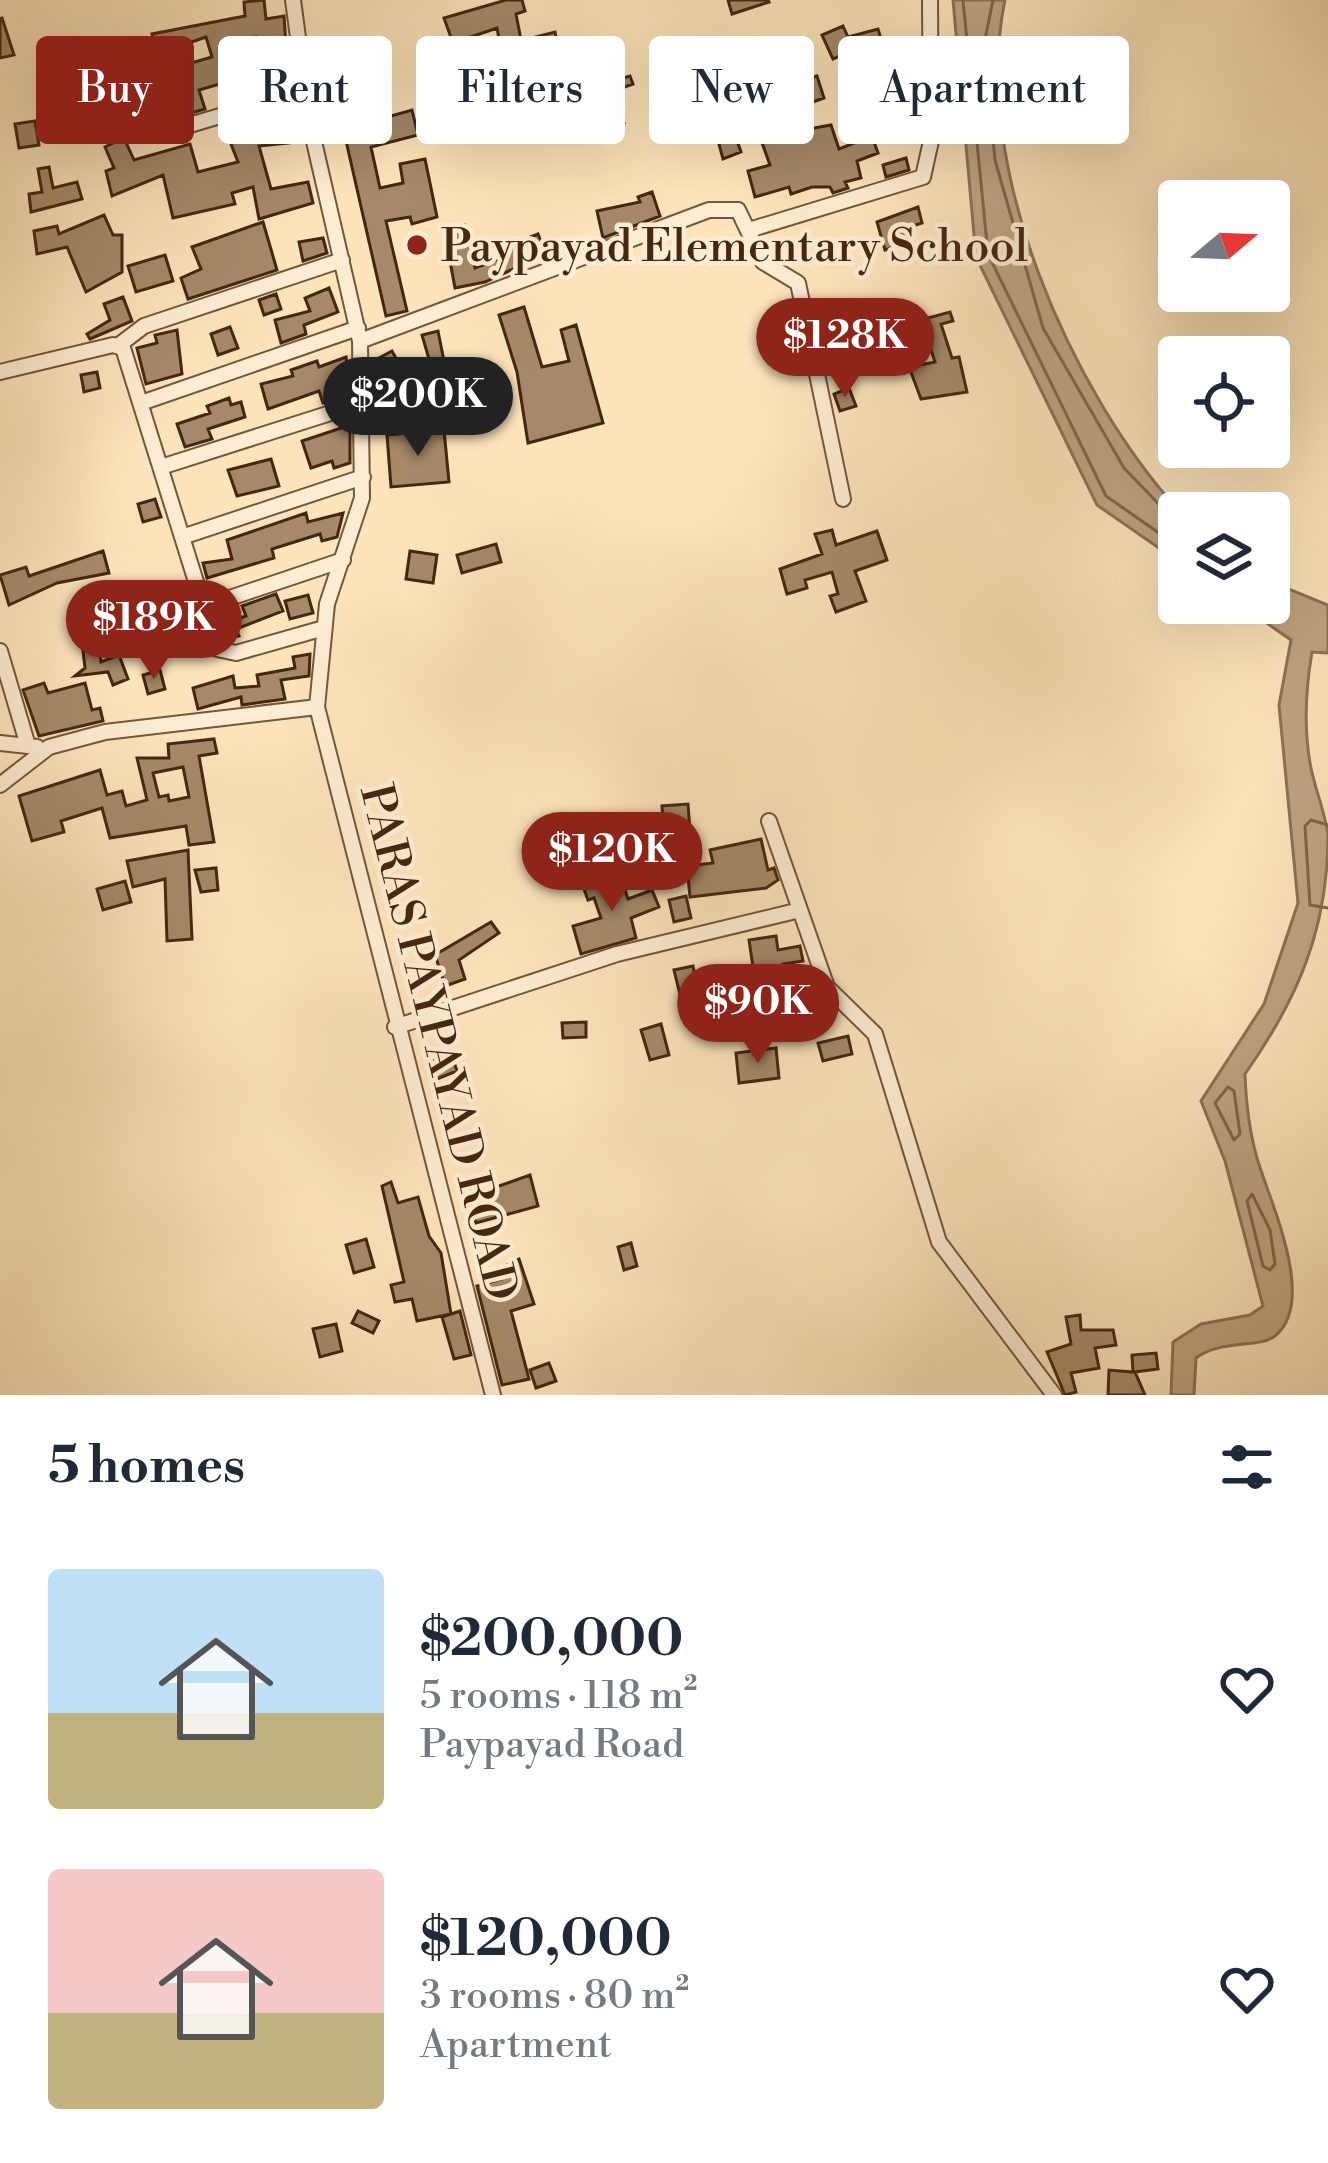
<!DOCTYPE html>
<meta charset="utf-8">
<style>
body{margin:0;font-family:"Libre Bodoni",serif;background:#f2f2f3;color:#1f2937;height:100vh;display:flex;flex-direction:column;font-size:45px;white-space:nowrap}
*{box-sizing:border-box;margin:0}
p{font-size:39px;color:#747a83}
.icon{flex:none;width:66px;height:66px;fill:none;stroke:currentColor;stroke-width:2;stroke-linecap:round;stroke-linejoin:round}
.map{position:relative;height:1395px;overflow:hidden}
.sheet{display:flex;flex-direction:column;background:#fff;flex:1}
.sheet>*{flex:none}
.guide{position:absolute;left:36px;top:36px;width:1257px;height:108px;display:flex;gap:24px}
.needle{width:78px;rotate:71deg}
.tools{position:absolute;left:1158px;top:180px;display:grid;gap:24px}
.tools a{display:grid;place-items:center;width:132px;height:132px;border-radius:12px;background:#fff;box-shadow:0 12px 48px #0002;font-size:60px}
.price{position:absolute;translate:-50% -102px;padding:0 27px;border-radius:42px;background:#8f2418;color:#fff;font-size:39px;line-height:78px;filter:drop-shadow(0 3px 6px #0008)}
.price::after{content:'';position:absolute;left:50%;top:72px;width:36px;height:27px;margin-left:-18px;background:inherit;clip-path:polygon(0 0,100% 0,50% 100%)}
.price.current{background:#222;color:#fff}
ul{padding:0;list-style:none}
li{display:flex;align-items:center;gap:36px;height:300px;padding:0 48px}
li span{display:grid;place-items:center;flex:none;width:336px;height:240px;border-radius:12px;color:#555}
li>.icon{margin-inline-start:auto}
span .icon{width:144px;height:144px;fill:#fffc;stroke-width:1}
li b{font-size:51px}
h2{display:flex;justify-content:space-between;align-items:center;height:144px;padding:0 48px;font-size:51px}
.chip{padding:0 42px;border-radius:12px;background:#fff;box-shadow:0 12px 48px #0002;font-size:42px;line-height:108px}
.chip.current{background:#8f2418;color:#fff}
.map>svg:first-child{display:block}
.water{fill:#bfa381;stroke:#8f7153;stroke-width:3}
.lines{fill:none;stroke-linecap:round;stroke-linejoin:round}
.shore{stroke:#826448;stroke-width:3}
.building{fill:#a58968;stroke:#46260f;stroke-width:3;fill-rule:evenodd}
.street-casing{stroke:#74563a;stroke-width:18}
.street{stroke:#feedd3;stroke-width:14}
.poi-dot{fill:#8f2418;stroke:#feedd3;stroke-width:4.5}
.labels{text-anchor:middle;stroke-width:9;stroke-linejoin:round;paint-order:stroke}
.poi-label{font-size:45px;fill:#46260f;stroke:#feedd3;text-anchor:start}
.street-label{font-size:45px;fill:#46260f;stroke:#feedd3}
</style>
<div class="map">
<svg width="1328" height="1395" viewBox="0 0 1328 1395">
<rect width="100%" height="100%" fill="#fde4bb"/>
<filter id="stains"><feTurbulence type="fractalNoise" baseFrequency=".00167" numOctaves="4"/><feColorMatrix values="0 0 0 0 .2 0 0 0 0 .09 0 0 0 0 .02 0 0 0 .5 -.17"/></filter>
<radialGradient id="worn" r=".72"><stop offset=".6" stop-color="#630" stop-opacity="0"/><stop offset="1" stop-color="#630" stop-opacity=".3"/></radialGradient>
<path class="water" d="M953,0h52c-35,165 66,393 176,513l-2,49 -82,-57 -121,-248z
M1269,581l59,24v48l-16,-1c-6,35 -8,76 -2,111 4,24 15,48 18,72 0,95 -31,165 -83,239 1,28 4,56 12,84 12,42 61,143 18,178 -17,13 -54,3 -79,22l-2,37h-23l2,-53 28,-18 49,-9 13,-9 -38,-145 -24,-60 63,-97 34,-101 -19,-198 12,-65 -53,-37h31z"/>
<g class="lines">
<path class="shore" d="M963,0l25,254 118,242 73,51
M993,0l-9,44 11,116 48,168 81,140 55,57
M1328,825l-17,-5 -6,6 5,79 18,3
M1228,1087l6,4 6,43 -6,6 -19,-37z
M1252,1194l18,36 5,34 -5,6 -7,-4 -16,-65z"/>
</g>
<path class="building" d="M264,0l2,19 18,-3 4,59 -20,5 -5,-25h-6l-1,-18 -23,3 12,57 -19,5 -3,-19 -24,7 6,19 -17,5 -11,-47 35,-10 -6,-20 -26,9 3,10 -28,8 12,31 -17,7 -20,-47 26,-8 -4,-13 93,-18 -1,-14z
M506,0h16l3,11 -9,3 6,31 -21,5 -4,-22 -44,15 -9,-25z
M728,0h40l1,2 -37,12z
M2,18l12,37 -14,3v-39z
M843,26l5,11 30,-8 8,26 27,-10 6,20 -16,6 11,47 -12,4 -12,-45 -29,10 -12,-35 -16,7 -11,-24z
M555,32l3,16 -24,5 -3,-15z
M765,65l5,14 -31,12 -7,-17z
M630,76l3,8 -20,7 11,32 -17,5 -9,-25 -27,7 -4,-17z
M817,76l7,22 -28,10 7,22 28,-5 8,24 33,-13 6,17 -21,8 4,17 -16,4 3,6 -15,5 -3,-6h-18l-21,7 -2,-7 -34,10 -7,-26 22,-6 -18,-50 26,-9 -4,-16z
M360,80l6,43 46,-13 6,25 -47,12 9,41 23,-5 -3,-19 25,-5 12,58 -25,7 -2,-7 -24,4 21,90 -21,5 -53,-232z
M740,95l7,27 -15,4 9,26 -18,7 -15,-56z
M680,110l7,20 -27,9 -7,-19z
M286,116l3,27 -30,3 12,43 37,-7 5,21 -54,16 -6,-32 -21,6 3,11 -62,14 -10,-43 -51,21 -6,-25 8,-3 -9,-21 19,-9 10,22 56,-16 8,28 40,-10 -9,-23 31,-10 4,-10z
M35,121l4,24 -20,3 -4,-24z
M906,158l3,12 -23,7 -3,-12z
M49,167l4,21 24,-6 5,17 -51,13 -2,-18 13,-2 -4,-23z
M652,192l8,24 -57,22 -6,-27 43,-9 -2,-5z
M918,207l4,16 -16,5 4,14 -25,8 -8,-28z
M104,215l9,20h9v37l-36,20 -19,-45 -30,7 -3,-23 23,-5 2,8z
M263,222l14,48 -89,29 -7,-21 20,-9 -9,-22z
M465,225l10,43 30,-11 -3,-9 36,-14 8,20 -61,28 -30,6 -11,-59z
M323,238l4,15 -24,8 -4,-19z
M165,255l8,26 -37,11 -8,-26z
M329,288l9,24 -34,13 2,9 -25,9 -6,-23 35,-9 -5,-13z
M276,294l5,15 -17,6 -5,-15z
M123,297l9,24 -42,18 -3,-5 23,-14 -6,-16z
M524,307l18,60 27,-6 -8,-31 15,-5 27,98 -75,20 -11,-71 -18,-57z
M950,312l3,9 -12,3 11,34 7,-1 8,35 -46,7 -12,-32 26,-5 -10,-30 -23,6 -4,-12z
M230,327l8,21 -20,7 -7,-21z
M177,330l5,44 -36,10 -9,-36 20,-5 -2,-8z
M438,331l12,60 -20,7 -2,-7 -42,13 -7,-18 9,-3 -13,-23 17,-9 13,24 26,-9 -9,-31z
M346,357l3,23 -20,8 4,12 -10,3 -4,-12 -51,18 -7,-25 32,-8 -2,-6 26,-9 2,6z
M97,372l3,16 -16,4 -3,-17z
M849,388l7,18 -16,5 -6,-17z
M229,398l2,7 10,-3 4,15 -37,12 4,10 -27,8 -8,-23 33,-11 -3,-7z
M350,425v38l-16,5 -2,-7 -21,7 -9,-27z
M444,430l5,52 -58,5 -4,-52z
M271,459l8,27 -42,10 -9,-26z
M155,499l6,18 -18,5 -5,-18z
M306,513l2,9 35,-9 -6,24 -15,4 -2,-7 -48,15 2,9 -67,20 -4,-15 29,-4 -5,-19z
M832,530l4,15 41,-14 10,29 -32,11 11,30 -30,11 -6,-16 8,-2 -6,-22 -27,8 2,8 -20,6 -7,-25 42,-15 -7,-20z
M496,544l5,18 -39,11 -5,-18z
M103,551l6,22 -52,10 -48,22 -9,-30 26,-8 3,9z
M410,551l27,4 -4,28 -27,-4z
M276,594l7,17 -47,18 3,7 -13,3 -5,-15 25,-8 -4,-10z
M308,595l5,18 -23,6 -5,-18z
M98,640l3,22 18,-7 9,24 -15,6 -5,-13 -33,4 10,-8 -3,-26z
M310,654l-1,22 -28,4 4,19 -43,6 -1,-8 -43,12 -5,-21 40,-12 2,12 24,-2 -2,-11 38,-7 -2,-11z
M160,670l5,19 -17,5 -5,-19z
M44,683l4,10 37,-10 7,27 8,-2 3,13 -64,15 -16,-46z
M214,739l3,14 -18,3 15,86 -25,3 -3,-19 -76,12 -8,-30 -41,13 3,11 -32,9 -13,-45 81,-26 7,25 15,-4 4,15 21,-6 -10,-42h32l-1,-14zM183,767l6,30 -20,4 -1,-6 -9,2 -6,-24z
M688,804l2,27 -26,2 -2,-27z
M761,839l7,31 6,-2 4,12 -12,8 -76,9 -3,-31 26,-3 -3,-13z
M188,850l4,89 -25,2 -2,-62 -32,8 -6,-26z
M617,866l11,33 24,-9 7,17 -28,11 5,20 -55,16 -8,-28 28,-8 -7,-20 -6,2 -4,-11 26,-9 -3,-10z
M216,868l2,22 -17,2 -6,-22z
M125,881l6,21 -28,8 -6,-21z
M686,896l5,22 -17,4 -5,-22z
M491,922l8,11 -40,27 6,19 -20,7 -10,-31z
M776,936l2,14 22,-4 3,15 -20,3 7,43 -35,14 -4,-10 8,-3 -5,-24 -21,7 -6,-16 26,-8 -4,-27z
M693,966l8,37 -18,4 -9,-37z
M586,1022v15l-23,1 -1,-15z
M661,1024l8,31 -19,5 -9,-30z
M848,1036l4,18 -29,7 -5,-18z
M776,1048l3,30 -40,5 -3,-30z
M451,1054l6,17 -20,8 -6,-17z
M530,1175l8,31 -62,17 -8,-26z
M391,1182l7,21 20,-6 11,39 12,17 10,61 -34,7 -5,-22 -17,3 -4,-17 13,-3 -22,-96z
M366,1239l8,28 -20,6 -8,-28z
M631,1243l6,23 -13,4 -6,-23z
M519,1259l15,45 -23,7 18,68 -27,6 -25,-99 24,-7 -5,-9z
M358,1311l21,10 -6,12 -21,-10z
M460,1311l11,44 -17,4 -12,-42z
M1080,1315l1,15h32l3,15 -21,3 4,20 -28,5 5,19 -11,3 -18,-43 24,-8 -5,-27z
M336,1324l6,27 -22,6 -7,-28z
M1156,1353l2,16 -23,3 10,23h-37l1,-25 24,2 -1,-17z
M549,1363l7,18 -20,7 -6,-18z"/>
<g class="lines">
<g class="street-casing">
<path id="street" d="M293,0l16,120 51,221 2,157 -35,106 -10,103 176,688
M156,135l148,-44
M749,230l174,-53 8,-36 -1,-141
M360,341l349,-131h29l25,52 35,21 45,216
M119,345l25,-19 198,-66
M0,372l113,-27 10,3 94,301 19,4 88,-25
M141,403l217,-75
M161,467l201,-64
M182,537l181,-60
M203,607l140,-47
M0,651l28,95
M0,743l37,4
M0,785l49,-38 56,-15 212,-25
M769,821l58,166 48,47 64,208 115,153
M395,1027l222,-73 183,-44"/>
</g>
<use href="#street" class="street"/>
</g>
<circle class="poi-dot" cx="417" cy="245" r="12"/>
<g class="labels">
<g class="poi-label">
<text x="441" y="261">Paypayad Elementary School</text>
</g>
<g class="street-label">
<text transform="translate(440 1042) rotate(76)" y="16">PARAS PAYPAYAD ROAD</text>
</g>
</g>
<rect width="100%" height="100%" filter="url(#stains)"/>
<rect width="100%" height="100%" fill="url(#worn)"/>
</svg>
<div class="tools">
<a><svg class="needle" viewBox="-14 -14 28 28"><path d="M0-13l5 13h-10z" fill="#e53935"/><path d="M0 13l5-13h-10z" fill="#747a83"/></svg></a>
<a><svg class="icon" aria-label="locate" viewBox="0 0 24 24"><circle cx="12" cy="12" r="6"/><path d="M12 2v4M12 18v4M2 12h4M18 12h4"/></svg></a>
<a><svg class="icon" aria-label="layers" viewBox="0 0 24 24"><path d="M12 4l9 5-9 5-9-5zM3 14l9 5 9-5"/></svg></a>
</div>
<b class="price" style="left:845px;top:400px">$128K</b>
<b class="price current" style="left:418px;top:459px">$200K</b>
<b class="price" style="left:154px;top:682px">$189K</b>
<b class="price" style="left:612px;top:914px">$120K</b>
<b class="price" style="left:758px;top:1066px">$90K</b>
<div class="guide">
<a class="chip current">Buy</a>
<a class="chip">Rent</a>
<a class="chip">Filters</a>
<a class="chip">New</a>
<a class="chip">Apartment</a>
</div>
</div>
<section class="sheet">
<h2>5 homes<svg class="icon" aria-label="filters" viewBox="0 0 24 24"><path d="M4 7h16M4 17h16"/><circle cx="9" cy="7" r="2"/><circle cx="15" cy="17" r="2"/></svg></h2>
<ul>
<li><span style="background:linear-gradient(#bfe0f5 60%,#c2b280 0)"><svg class="icon" aria-label="home" viewBox="0 0 24 24"><path d="M3 11l9-7 9 7M6 9v11h12V9"/></svg></span><div><b>$200,000</b><p>5 rooms · 118 m²</p><p>Paypayad Road</p></div><svg class="icon" aria-label="heart" viewBox="0 0 24 24"><path d="M12 20l-8-8c-3-5 5-10 8-4 3-6 11-1 8 4z"/></svg></li>
<li><span style="background:linear-gradient(#f6c9c9 60%,#c2b280 0)"><svg class="icon" aria-label="home" viewBox="0 0 24 24"><path d="M3 11l9-7 9 7M6 9v11h12V9"/></svg></span><div><b>$120,000</b><p>3 rooms · 80 m²</p><p>Apartment</p></div><svg class="icon" aria-label="heart" viewBox="0 0 24 24"><path d="M12 20l-8-8c-3-5 5-10 8-4 3-6 11-1 8 4z"/></svg></li>
</ul>
</section>
